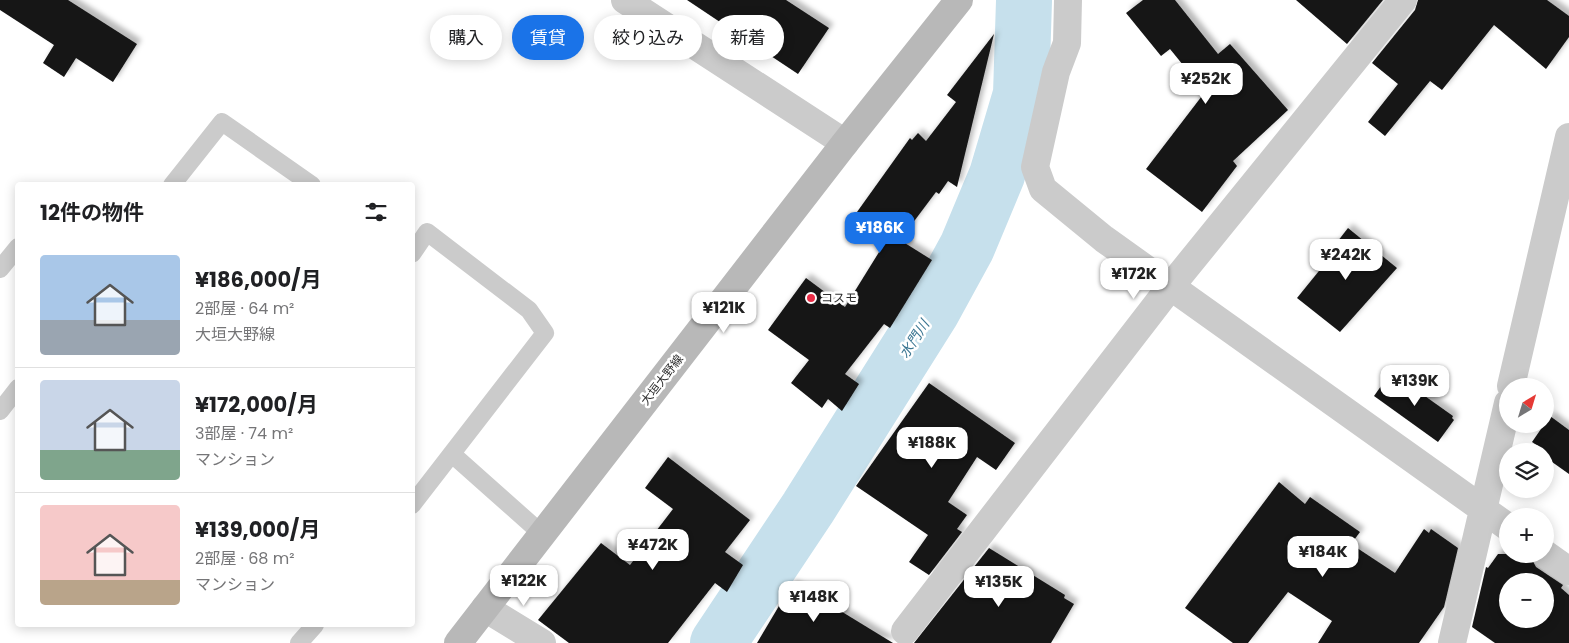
<!DOCTYPE html>
<html lang="ja">
<meta charset="utf-8">
<style>
body{margin:0;font-family:Poppins,"Noto Sans JP",sans-serif;background:#f6f6f6;color:#202124;height:100vh;display:flex;flex-direction:column;font-size:19px;white-space:nowrap}
*{box-sizing:border-box;margin:0}
p{font-size:16px;color:#757577}
.icon{flex:none;width:28px;height:28px;fill:none;stroke:currentColor;stroke-width:2;stroke-linecap:round;stroke-linejoin:round}
.map{position:relative;flex:1;overflow:hidden}
.sheet{position:absolute;left:15px;top:182px;width:400px;height:445px;display:flex;flex-direction:column;background:#fff;border-radius:5px;box-shadow:0 2px 12px #0003}
.sheet>*{flex:none}
.hud{position:absolute;left:430px;top:15px;width:475px;height:45px;display:flex;gap:10px}
.needle{width:32px;rotate:38deg}
.fabs{position:absolute;left:1499px;top:378px;display:grid;gap:10px}
.fabs a{display:grid;place-items:center;width:55px;height:55px;border-radius:50%;background:#fff;box-shadow:0 2px 12px #0003;font-size:25px}
.price{position:absolute;translate:-50% -42px;padding:0 11px;border-radius:10px;background:#fff;color:#222;font-size:16px;line-height:32px;filter:drop-shadow(0 1px 2px #0008)}
.price::after{content:'';position:absolute;left:50%;top:30px;width:15px;height:11px;margin-left:-8px;background:inherit;clip-path:polygon(0 0,100% 0,50% 100%)}
.price.active{background:#1a73e8;color:#fff}
ul{padding:0;list-style:none}
li{display:flex;align-items:center;gap:15px;height:125px;padding:0 25px}
li+li{border-top:1px solid #e0e0e0}
li span{display:grid;place-items:center;flex:none;width:140px;height:100px;border-radius:5px;color:#555}
li>.icon{margin-inline-start:auto}
span .icon{width:60px;height:60px;fill:#fffc;stroke-width:1}
li b{font-size:21px}
h2{display:flex;justify-content:space-between;align-items:center;height:60px;padding:0 25px;font-size:21px}
.chip{padding:0 18px;border-radius:22px;background:#fff;box-shadow:0 2px 12px #0003;font-size:18px;line-height:45px}
.chip.active{background:#1a73e8;color:#fff}
.map>svg:first-child{display:block}
.lines{fill:none;stroke-linecap:round;stroke-linejoin:round}
.river{stroke:#c6e0ec;stroke-width:56}
.building{fill:#151515;fill-rule:evenodd;filter:url(#shadow)}
.lane{stroke:#cbcbcb;stroke-width:18}
.street{stroke:#cbcbcb;stroke-width:28}
.secondary{stroke:#b8b8b8;stroke-width:28}
.poi-dot{fill:#e92c46;stroke:#fff;stroke-width:2}
.labels{text-anchor:middle;stroke-width:5;stroke-linejoin:round;paint-order:stroke}
.poi-label{font-size:12px;fill:#2e2e2e;stroke:#fff;text-anchor:start}
.street-label{font-size:12px;fill:#2e2e2e;stroke:#fff}
.water-label{font-size:14px;font-style:italic;fill:#3a7591;stroke:#fff}
</style>
<div class="map">
<svg width="1569" height="643" viewBox="0 0 1569 643">
<defs>
<filter id="shadow"><feDropShadow dx="4.5" dy="-4.5" stdDeviation="2.5" flood-color="#0004"/></filter>
</defs>
<rect width="100%" height="100%" fill="#fff"/>
<g class="lines">
<path class="river" d="M718,643l90,-135 124,-197 35,-64 30,-72 24,-81 3,-93"/>
</g>
<path class="building" d="M0,0h68l69,44 -24,38 -37,-24 -12,19 -21,-14 11,-18 -54,-35z
M687,0h99l43,28 -31,46z
M1143,0h32l43,54 12,-10 58,66 -55,51 4,5 -35,46 -56,-43 59,-77 -35,-43 -9,7 -35,-43z
M1296,0h87l-36,44z
M1418,0h129l22,16v21l-23,32 -52,-44 -52,65 -12,-9 -45,55 -17,-14 30,-38 -26,-21 43,-53z
M994,34l-37,153 -9,-6 -9,13 -3,-2 -36,48 32,20 -42,68 -6,-4 -39,50 14,10 -17,27 -14,-12 -6,9 -31,-25 18,-23 -41,-30 38,-52 39,29 44,-71 -32,-24 53,-74 2,2 6,-7 8,8 30,-39 -9,-7z
M1348,228l49,40 -57,64 -43,-34 26,-32 -3,-2z
M1391,372l62,44 -1,2 2,2 -16,22 -64,-46z
M929,383l86,60 -19,27 -19,-13 -29,45 19,13 -10,14 5,3 -33,43 -20,-13 19,-27 -72,-49z
M1550,416l19,14v44l-24,-17v-6l-10,-1 3,-4 -6,-4z
M668,457l82,63 -25,32 18,13 -16,27 -12,-9 -47,60h-99l-31,-23 63,-77 29,22 43,-56 -28,-21z
M1279,482l26,22 5,-7 50,35 -9,12 44,29 29,-44 5,4 2,-4 27,19 -14,59 -25,36h-101l14,-22 -44,-29 -40,51h-15l-48,-35z
M989,548l76,47 -1,3 10,6 -23,39h-137z
M1498,554h31l7,13 27,18 -2,3 8,7v48h-74l-23,-16 14,-60 2,1zM1508,581h37v38h-37z
M792,584l47,26 54,33h-136z"/>
<g class="lines">
<path class="lane" d="M172,185l50,-63 90,63
M412,254l15,-22 102,78 16,23 -133,172
M0,269l18,-22
M0,411l18,-23
M452,454l90,80
M299,643l16,-18"/>
<path class="street" d="M625,0l220,143
M1068,0l-1,43 -11,29 -21,95 8,22 61,50 404,288
M1511,386l58,-249
M1545,554l24,17
M485,608l57,35
M905,631l266,-345 232,-286
M1452,643l56,-240"/>
<path class="secondary" d="M458,643l387,-500 114,-143"/>
</g>
<circle class="poi-dot" cx="811" cy="298" r="5"/>
<g class="labels">
<g class="poi-label">
<text x="821" y="302">コスモ</text>
</g>
<g class="street-label">
<text transform="translate(662 380) rotate(-52)" y="4">大垣大野線</text>
</g>
<g class="water-label">
<text transform="translate(914 339) rotate(-57)" y="5">水門川</text>
</g>
</g>
</svg>
<div class="fabs">
<a><svg class="needle" viewBox="-14 -14 28 28"><path d="M0-13l5 13h-10z" fill="#e53935"/><path d="M0 13l5-13h-10z" fill="#757577"/></svg></a>
<a><svg class="icon" aria-label="layers" viewBox="0 0 24 24"><path d="M12 4l9 5-9 5-9-5zM3 14l9 5 9-5"/></svg></a>
<a>+</a>
<a>−</a>
</div>
<b class="price" style="left:1206px;top:105px">¥252K</b>
<b class="price active" style="left:880px;top:254px">¥186K</b>
<b class="price" style="left:1346px;top:281px">¥242K</b>
<b class="price" style="left:1134px;top:300px">¥172K</b>
<b class="price" style="left:724px;top:334px">¥121K</b>
<b class="price" style="left:1415px;top:407px">¥139K</b>
<b class="price" style="left:932px;top:469px">¥188K</b>
<b class="price" style="left:653px;top:571px">¥472K</b>
<b class="price" style="left:1323px;top:578px">¥184K</b>
<b class="price" style="left:524px;top:607px">¥122K</b>
<b class="price" style="left:999px;top:608px">¥135K</b>
<b class="price" style="left:814px;top:623px">¥148K</b>
<div class="hud">
<a class="chip">購入</a>
<a class="chip active">賃貸</a>
<a class="chip">絞り込み</a>
<a class="chip">新着</a>
</div>
<section class="sheet">
<h2>12件の物件<svg class="icon" aria-label="filters" viewBox="0 0 24 24"><path d="M4 7h16M4 17h16"/><circle cx="9" cy="7" r="2"/><circle cx="15" cy="17" r="2"/></svg></h2>
<ul>
<li><span style="background:linear-gradient(#a9c7e8 65%,#9aa5b1 0)"><svg class="icon" aria-label="home" viewBox="0 0 24 24"><path d="M3 11l9-7 9 7M6 9v11h12V9"/></svg></span><div><b>¥186,000/月</b><p>2部屋 · 64 m²</p><p>大垣大野線</p></div></li>
<li><span style="background:linear-gradient(#c9d6e8 70%,#7fa58c 0)"><svg class="icon" aria-label="home" viewBox="0 0 24 24"><path d="M3 11l9-7 9 7M6 9v11h12V9"/></svg></span><div><b>¥172,000/月</b><p>3部屋 · 74 m²</p><p>マンション</p></div></li>
<li><span style="background:linear-gradient(#f6c9c9 75%,#b9a48a 0)"><svg class="icon" aria-label="home" viewBox="0 0 24 24"><path d="M3 11l9-7 9 7M6 9v11h12V9"/></svg></span><div><b>¥139,000/月</b><p>2部屋 · 68 m²</p><p>マンション</p></div></li>
</ul>
</section>
</div>
